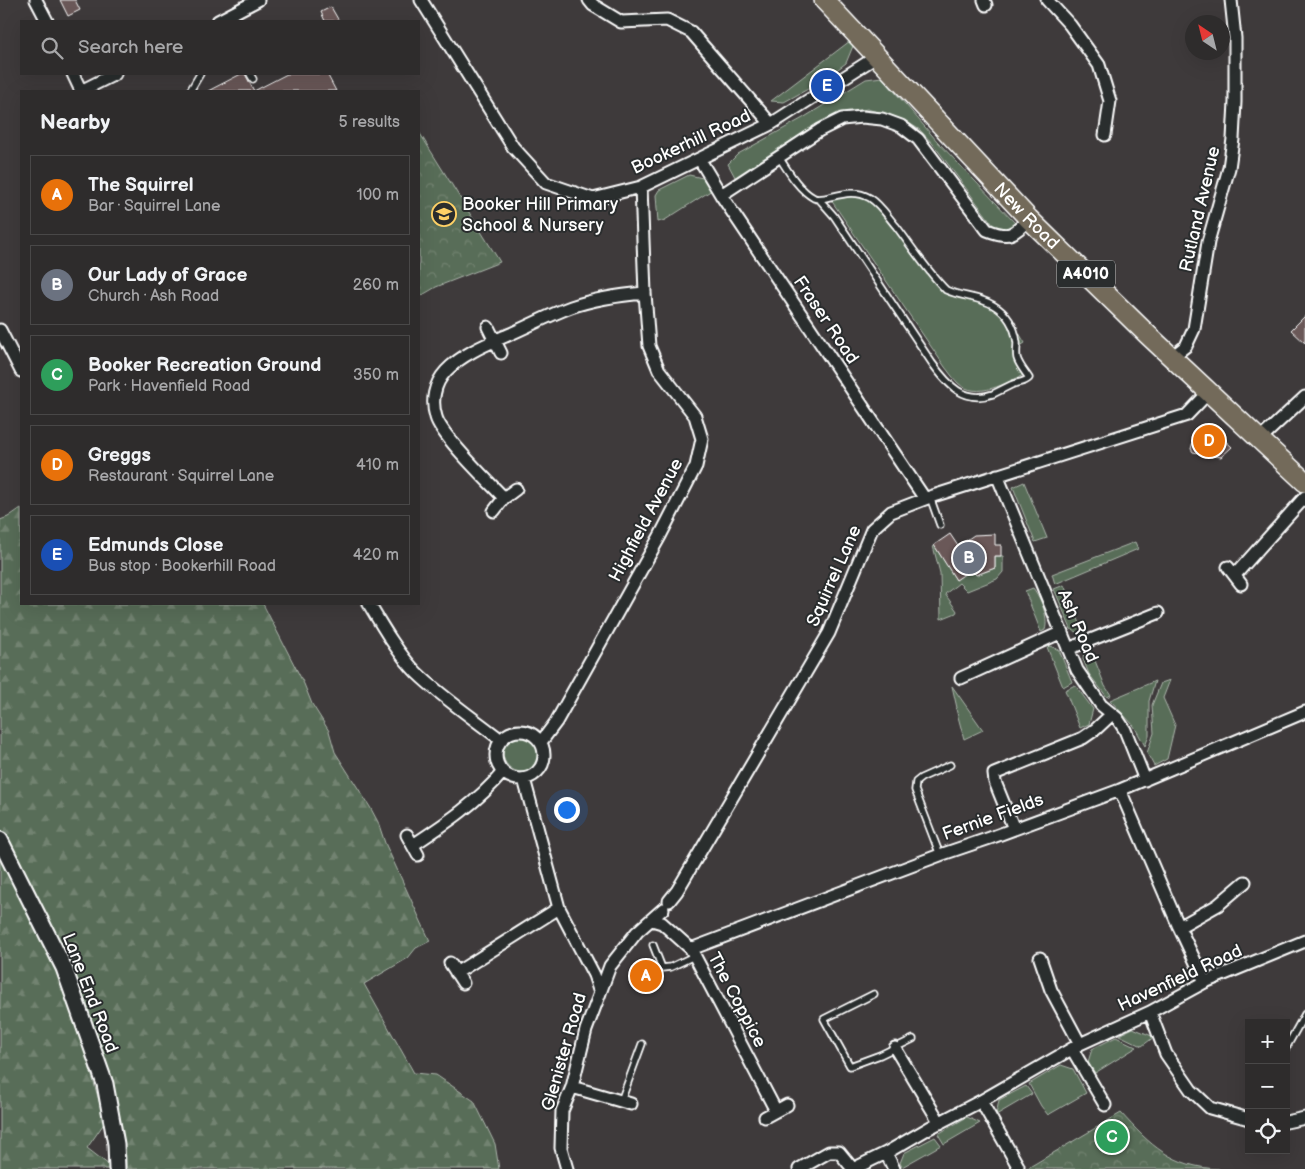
<!DOCTYPE html>
<html lang="en">
<head>
<meta charset="utf-8">
<style>
	:root { --surface:#2e2c2c; --page:#3a3838; --text:#f1f3f6; --muted:#a7a7a9; --line:#494848; --accent:#ffd166 }
	body { margin:0; font-family:"Balsamiq Sans",sans-serif; background:var(--page); color:var(--text) }
	.controls { position:absolute; right:15px; bottom:15px; display:grid; overflow:hidden; border-radius:0px; box-shadow:0 5px 20px #0002 }
	.controls button { width:45px; height:45px; display:grid; place-items:center; padding:0; border:0; border-bottom:1px solid var(--line); background:var(--surface); color:var(--text); font:25px sans-serif }
	.compass { position:absolute; left:1185px; top:15px; width:45px; height:45px; border-radius:50%; background:var(--surface); box-shadow:0 5px 20px #0002; rotate:325deg }
	.you { position:absolute; left:566px; top:809px; width:18px; height:18px; margin:-12px; border:4px solid #fff; border-radius:50%; background:#1a73e8; box-shadow:0 0 0 8px #1a73e833 }
	.badge { display:grid; place-items:center; width:32px; height:32px; border-radius:50%; background:var(--accent); color:#fff; font-size:16px; font-weight:700 }
	.pin { position:absolute; translate:-50% -50%; border:2px solid #fff; box-shadow:0 1px 5px #0006 }
	.list { margin:0; padding:0; list-style:none }
	h2 { display:flex; justify-content:space-between; align-items:center; height:65px; margin:0; padding:0 20px; font-size:21px }
	h2 small { font-size:16px; font-weight:400; color:var(--muted) }
	.list li { display:grid; grid-template-columns:32px 1fr auto; gap:15px; align-items:center; box-sizing:border-box; height:80px; margin:0 10px 10px; padding:0 10px; border:1px solid var(--line); border-radius:0px }
	.list b { display:block; font-size:19px; white-space:nowrap }
	.list p { margin:0; font-size:16px; white-space:nowrap; color:var(--muted) }
	.list em { font-size:16px; font-style:normal; color:var(--muted) }
	.icon { flex:none; width:28px; height:28px; fill:none; stroke:currentColor; stroke-width:2; stroke-linecap:round; stroke-linejoin:round }
	.map { position:relative; flex:none; width:1305px; height:1169px; overflow:hidden }
	.search { position:absolute; background:var(--surface); box-shadow:0 5px 20px #0002; left:20px; top:20px; width:400px; height:55px; display:flex; align-items:center; gap:12px; box-sizing:border-box; padding:0 18px; border-radius:0px; color:var(--muted); font-size:19px }
	.panel { position:absolute; background:var(--surface); box-shadow:0 5px 20px #0002; left:20px; top:90px; width:400px; height:515px; border-radius:0px }
	.map>svg:first-child { display:block }
	.grass { fill:#596d58; stroke:#acb6ac }
	.forest { fill:url(#forest-firs); stroke:#acb6ac }
	.park { fill:url(#park-crowns); stroke:#acb6ac }
	.building { fill:#6b5858; stroke:#fff }
	.lines { fill:none; stroke-linecap:round; stroke-linejoin:round }
	.service-casing { stroke:#fff; stroke-width:9 }
	.minor-casing { stroke:#fff; stroke-width:15 }
	.tertiary-casing { stroke:#fff; stroke-width:19 }
	.trunk-casing { stroke:#fff; stroke-width:22 }
	.service { stroke:#2a2d2e; stroke-width:5.5 }
	.minor { stroke:#2a2d2e; stroke-width:11 }
	.tertiary { stroke:#2a2d2e; stroke-width:15 }
	.trunk { stroke:#736a5a; stroke-width:19 }
	.labels { text-anchor:middle; dominant-baseline:central; stroke-width:4; stroke-linejoin:round; paint-order:stroke }
	.shield { fill:#2a2d2e; stroke:#bfc0c0; stroke-width:1 }
	.shield-label { font-size:16px; font-weight:bold; fill:#fff }
	.street-label { font-size:18px; fill:#fff; stroke:#2a2d2e }
	.poi-label { font-size:18px; fill:#fff; stroke:#2a2d2e; text-anchor:start }
</style>
</head>
<body>
<div class="map">
<svg width="1305" height="1169" viewBox="0 0 1305 1169">
	<defs>
		<pattern id="forest-firs" width="22" height="20" patternUnits="userSpaceOnUse" patternTransform="scale(1.25)"><rect width="22" height="20" fill="#596d58"/><path d="M5 1l3.5 6h-7zM16 11l3.5 6h-7z" fill="#728371"/></pattern>
		<pattern id="park-crowns" width="20" height="18" patternUnits="userSpaceOnUse" patternTransform="scale(1.25)"><rect width="20" height="18" fill="#596d58"/><path d="M2 6a3 3 0 1 1 6 0M12 15a3 3 0 1 1 6 0" fill="none" stroke="#728371"/></pattern>
	</defs>
	<rect width="100%" height="100%" fill="#3e3a3b"/>
	<filter id="ink" filterUnits="userSpaceOnUse"><feTurbulence type="fractalNoise" baseFrequency=".02" numOctaves="2"/><feDisplacementMap in="SourceGraphic" scale="10" xChannelSelector="R" yChannelSelector="G"/><feConvolveMatrix kernelMatrix="1 2 1 2 8 2 1 2 1" color-interpolation-filters="sRGB"/></filter>
	<g filter="url(#ink)">
		<path class="grass" d="M 850,41 L 853,46 L 846,63 L 821,82 L 784,102 L 771,101 Z
			M 882,77 L 937,141 L 1016,224 L 1014,228 L 1004,232 L 994,226 L 933,144 L 920,130 L 904,120 L 867,109 L 847,113 L 828,120 L 783,147 L 736,179 L 728,164 L 738,154 L 803,118 L 866,79 Z
			M 689,175 L 707,179 L 712,190 L 665,220 L 658,222 L 656,195 L 659,190 Z
			M 858,192 L 886,210 L 945,286 C 957,294 970,293 983,297 C 1004,304 1014,325 1025,343 L 1012,351 L 1026,374 C 1007,382 977,401 958,383 C 953,378 949,372 945,367 L 831,200 L 836,196 Z
			M 1024,482 L 1047,538 L 1035,542 L 1013,487 Z
			M 1135,542 L 1138,549 L 1055,584 L 1052,574 Z
			M 934,545 L 956,580 L 969,571 L 971,567 L 977,575 L 995,568 L 995,556 L 1003,556 L 1003,572 L 997,579 L 967,591 L 959,583 L 945,594 L 957,611 L 956,613 L 941,619 L 940,573 L 933,546 Z
			M 1064,585 L 1084,633 L 1079,634 L 1071,629 L 1054,589 Z
			M 1033,588 C 1041,598 1049,618 1045,630 L 1041,632 L 1025,591 Z
			M 1050,646 L 1059,650 L 1072,682 L 1063,687 L 1047,647 Z
			M 1090,648 L 1105,686 L 1111,695 L 1107,697 L 1089,674 L 1083,659 L 1084,652 Z
			M 1170,680 L 1163,698 L 1175,725 L 1167,759 L 1154,766 L 1147,753 L 1154,733 L 1152,705 L 1161,683 Z
			M 1155,681 L 1149,701 L 1149,736 L 1145,746 L 1134,726 L 1110,700 Z
			M 1075,685 L 1093,709 L 1089,724 L 1080,728 L 1065,690 Z
			M 952,686 L 983,730 L 964,739 L 956,709 L 957,708 Z
			M503 753a19 19 0 1 1 38 0a19 19 0 1 1-38 0Z
			M 1133,1028 L 1154,1037 L 1142,1046 L 1119,1035 Z
			M 1116,1037 L 1137,1047 L 1095,1073 L 1088,1062 L 1092,1049 Z
			M 1061,1065 L 1073,1069 L 1086,1093 L 1048,1115 L 1041,1106 L 1029,1084 Z
			M 1026,1086 L 1032,1094 L 996,1115 L 999,1100 Z
			M 967,1117 L 980,1123 L 944,1144 L 938,1134 Z
			M 935,1137 L 941,1145 L 902,1167 L 900,1163 L 904,1153 Z"/>
		<path class="forest" d="M 21,508 L 21,604 L 263,604 L 304,684 L 312,704 L 329,731 L 335,752 L 370,807 L 378,822 L 385,843 L 430,941 L 416,948 L 408,958 L 364,984 L 414,1073 L 436,1075 L 474,1101 L 495,1144 L 499,1169 L 126,1169 L 126,1156 L 109,1081 L 25,883 L 0,831 L 0,520 L 8,517 Z
			M 0,852 L 72,1005 L 105,1122 L 87,1148 L 109,1165 L 109,1169 L 0,1169 Z"/>
		<path class="park" d="M 419,132 L 500,262 L 436,287 L 419,297 Z
			M 1121,1113 C 1150,1145 1172,1167 1219,1169 L 1026,1169 Z"/>
		<path class="building" d="M 60,0 L 75,0 L 80,10 L 68,16 Z
			M 331,7 L 339,21 L 325,21 L 321,12 Z
			M 241,74 L 245,74 L 254,91 L 287,74 L 327,74 L 336,91 L 208,91 Z
			M 1305,316 L 1305,343 L 1291,330 Z
			M 1196,430 L 1218,434 L 1232,447 L 1221,457 L 1193,452 L 1191,449 Z
			M 950,534 L 958,546 L 974,535 L 995,534 L 995,545 L 1001,545 L 1001,556 L 995,556 L 995,568 L 976,575 L 972,569 L 956,580 L 934,545 Z"/>
		<g class="lines">
			<defs>
				<path id="service" d="M 250,74 L 253,79
					M 190,91 L 200,74
					M 779,157 C 788,171 799,190 814,198 C 826,203 848,185 870,198 C 881,205 888,217 896,226 C 912,247 927,271 946,290 C 961,297 978,296 993,305 C 1007,313 1015,327 1017,343 C 1017,348 1016,353 1017,358 C 1019,365 1025,372 1029,378 C 1024,383 1017,382 1011,385 C 1005,388 999,391 993,394 C 964,404 948,385 932,363 L 834,216 L 819,199
					M 930,497 L 940,525
					M 940,855 L 915,790 L 916,782 L 921,778 L 950,765
					M 653,945 L 662,968 L 671,967 L 694,956
					M 874,994 L 824,1019 L 850,1066 L 880,1055 L 913,1039
					M 1286,1048 L 1305,1014
					M 621,1101 L 642,1044"/>
				<path id="minor" d="M 36,0 L 47,21
					M 421,0 L 513,147 L 546,183 L 593,199 L 641,187 L 771,124 L 876,57
					M 589,0 L 593,5 L 621,22 L 667,20 L 691,32 L 771,124
					M 984,0 L 986,5
					M 1047,0 L 1070,25 L 1099,65 L 1110,101 L 1105,135
					M 218,21 L 258,0
					M 73,74 L 81,91
					M 81,91 L 115,74
					M 700,160 L 721,195 L 925,499
					M 721,195 L 820,130 L 842,119 L 862,117 L 882,119 L 901,126 L 918,139 L 987,230 C 1009,239 1013,235 1029,219
					M 488,327 L 501,353
					M 0,330 L 21,371
					M 1172,357 L 1186,346 L 1194,329 L 1208,242 L 1229,168 L 1233,139 L 1235,102 L 1235,38 L 1231,0
					M 1259,440 L 1305,397
					M 997,475 L 1077,670 L 1101,705 L 1117,718 L 1125,730 L 1145,780
					M 504,498 C 489,482 441,436 436,417 C 431,401 434,384 446,371 C 462,354 487,344 508,335 C 529,326 549,315 571,307 C 594,299 621,295 645,293
					M 494,511 L 504,498 L 516,489
					M 1228,567 L 1241,584
					M 1235,575 L 1305,497
					M 369,604 C 382,626 399,655 417,673 C 443,698 473,718 501,740
					M 1068,649 L 1158,613
					M 961,678 L 1062,632
					M496 755a24 24 0 1 1 48 0a24 24 0 1 1-48 0Z
					M 541,742 L 556,722 L 660,536 L 696,466 L 702,439 L 695,416 L 659,370 L 649,346 L 645,293 L 641,187
					M 524,779 L 559,908 L 594,975 L 600,993 L 586,1030 L 572,1087 L 562,1111 L 561,1148 L 567,1169
					M 1120,790 L 1179,927 L 1205,982
					M 1014,829 L 995,782 L 994,774 L 1083,738 L 1096,729 L 1112,714
					M 407,835 L 418,855
					M 413,845 C 445,824 478,802 503,772
					M 669,901 L 677,891 L 829,633 L 872,529 L 891,512 L 930,497 L 1187,415 L 1209,392
					M 652,920 L 662,923 L 691,949 L 776,1111
					M 1179,927 L 1218,905 L 1245,882
					M 691,949 L 940,855 L 990,838 L 1120,790 L 1305,712
					M 1040,958 L 1051,990 L 1080,1044
					M 450,963 L 463,983
					M 456,973 L 559,908
					M 600,993 L 610,966 L 637,932 L 663,909
					M 1150,1012 L 1166,1054 L 1191,1090 L 1210,1108 L 1249,1119
					M 895,1048 L 940,1123
					M 1072,1049 L 1105,1105
					M 572,1087 L 631,1104
					M 981,1101 L 1018,1166
					M 765,1117 L 787,1105
					M 1286,1122 L 1305,1118
					M 886,1153 L 894,1169
					M 799,1169 L 829,1152 L 839,1152 L 853,1169
					M 853,1169 L 886,1153 L 929,1128 L 981,1101 L 1080,1044 L 1150,1012 L 1205,982 L 1305,941"/>
				<path id="tertiary" d="M 0,840 L 64,968 L 105,1084 L 116,1144 L 117,1169"/>
				<g id="trunk">
					<path id="s1" d="M 824,0 L 1029,219 L 1148,335 L 1305,482"/>
				</g>
			</defs>
			<use href="#service" class="service-casing"/>
			<use href="#minor" class="minor-casing"/>
			<use href="#tertiary" class="tertiary-casing"/>
			<use href="#trunk" class="trunk-casing"/>
			<use href="#service" class="service"/>
			<use href="#minor" class="minor"/>
			<use href="#tertiary" class="tertiary"/>
			<use href="#trunk" class="trunk"/>
		</g>
	</g>
	<defs>
		<symbol id="school-ring" viewBox="-11 -11 22 22"><circle r="9.5" fill="#2a2d2e" stroke="#ffd166" stroke-width="1.5"/><path d="M0-5L7-2L0 1L-7-2ZM-4 1L0 2.5L4 1V4Q0 6-4 4Z" fill="#ffd166"/></symbol>
	</defs>
	<g fill-rule="evenodd">
		<use href="#school-ring" x="430" y="200" width="28" height="28"/>
	</g>
	<g class="labels">
		<rect class="shield" x="1057" y="260.5" width="58" height="27" rx="4"/>
		<g class="shield-label">
			<text x="1086" y="274">A4010</text>
		</g>
		<g class="street-label">
			<text transform="translate(691 142) rotate(-25)">Bookerhill Road</text>
			<text transform="translate(1200 209) rotate(-77)">Rutland Avenue</text>
			<text stroke="none"><textPath href="#s1" startOffset="296">New Road</textPath></text>
			<text transform="translate(826 320) rotate(56)">Fraser Road</text>
			<text transform="translate(646 520) rotate(-62)">Highfield Avenue</text>
			<text transform="translate(834 576) rotate(-66)">Squirrel Lane</text>
			<text transform="translate(1078 626) rotate(67)">Ash Road</text>
			<text transform="translate(993 817) rotate(-20)">Fernie Fields</text>
			<text transform="translate(1180 978) rotate(-25)">Havenfield Road</text>
			<text transform="translate(90 993) rotate(69)">Lane End Road</text>
			<text transform="translate(737 1000) rotate(62)">The Coppice</text>
			<text transform="translate(564 1052) rotate(-74)">Glenister Road</text>
		</g>
		<g class="poi-label">
			<text x="462" y="204">Booker Hill Primary<tspan x="462" dy="21">School &amp; Nursery</tspan></text>
		</g>
	</g>
</svg>
<div class="controls">
<button>+</button>
<button>−</button>
<button><svg class="icon" aria-label="locate" viewBox="0 0 24 24"><circle cx="12" cy="12" r="6"/><path d="M12 2v4M12 18v4M2 12h4M18 12h4"/></svg></button>
</div>
<svg class="compass" viewBox="-18 -18 36 36"><path d="M0-13l5 13h-10z" fill="#e53935"/><path d="M0 13l5-13h-10z" fill="#a7a7a9"/></svg>
<div class="you"></div>
<div class="pin badge" style="left:646px;top:976px;background:#e8710a">A</div>
<div class="pin badge" style="left:969px;top:558px;background:#6b7280">B</div>
<div class="pin badge" style="left:1112px;top:1137px;background:#2e9e5b">C</div>
<div class="pin badge" style="left:1209px;top:441px;background:#e8710a">D</div>
<div class="pin badge" style="left:827px;top:86px;background:#1a4fb4">E</div>
<div class="search"><svg class="icon" aria-label="search" viewBox="0 0 24 24"><circle cx="10" cy="10" r="6"/><path d="M15 15l6 6"/></svg>Search here</div>
<section class="panel">
<h2>Nearby<small>5 results</small></h2>
<ul class="list">
<li><span class="badge" style="background:#e8710a">A</span><div><b>The Squirrel</b><p>Bar · Squirrel Lane</p></div><em>100 m</em></li>
<li><span class="badge" style="background:#6b7280">B</span><div><b>Our Lady of Grace</b><p>Church · Ash Road</p></div><em>260 m</em></li>
<li><span class="badge" style="background:#2e9e5b">C</span><div><b>Booker Recreation Ground</b><p>Park · Havenfield Road</p></div><em>350 m</em></li>
<li><span class="badge" style="background:#e8710a">D</span><div><b>Greggs</b><p>Restaurant · Squirrel Lane</p></div><em>410 m</em></li>
<li><span class="badge" style="background:#1a4fb4">E</span><div><b>Edmunds Close</b><p>Bus stop · Bookerhill Road</p></div><em>420 m</em></li>
</ul>
</section>
</div>
</body>
</html>
